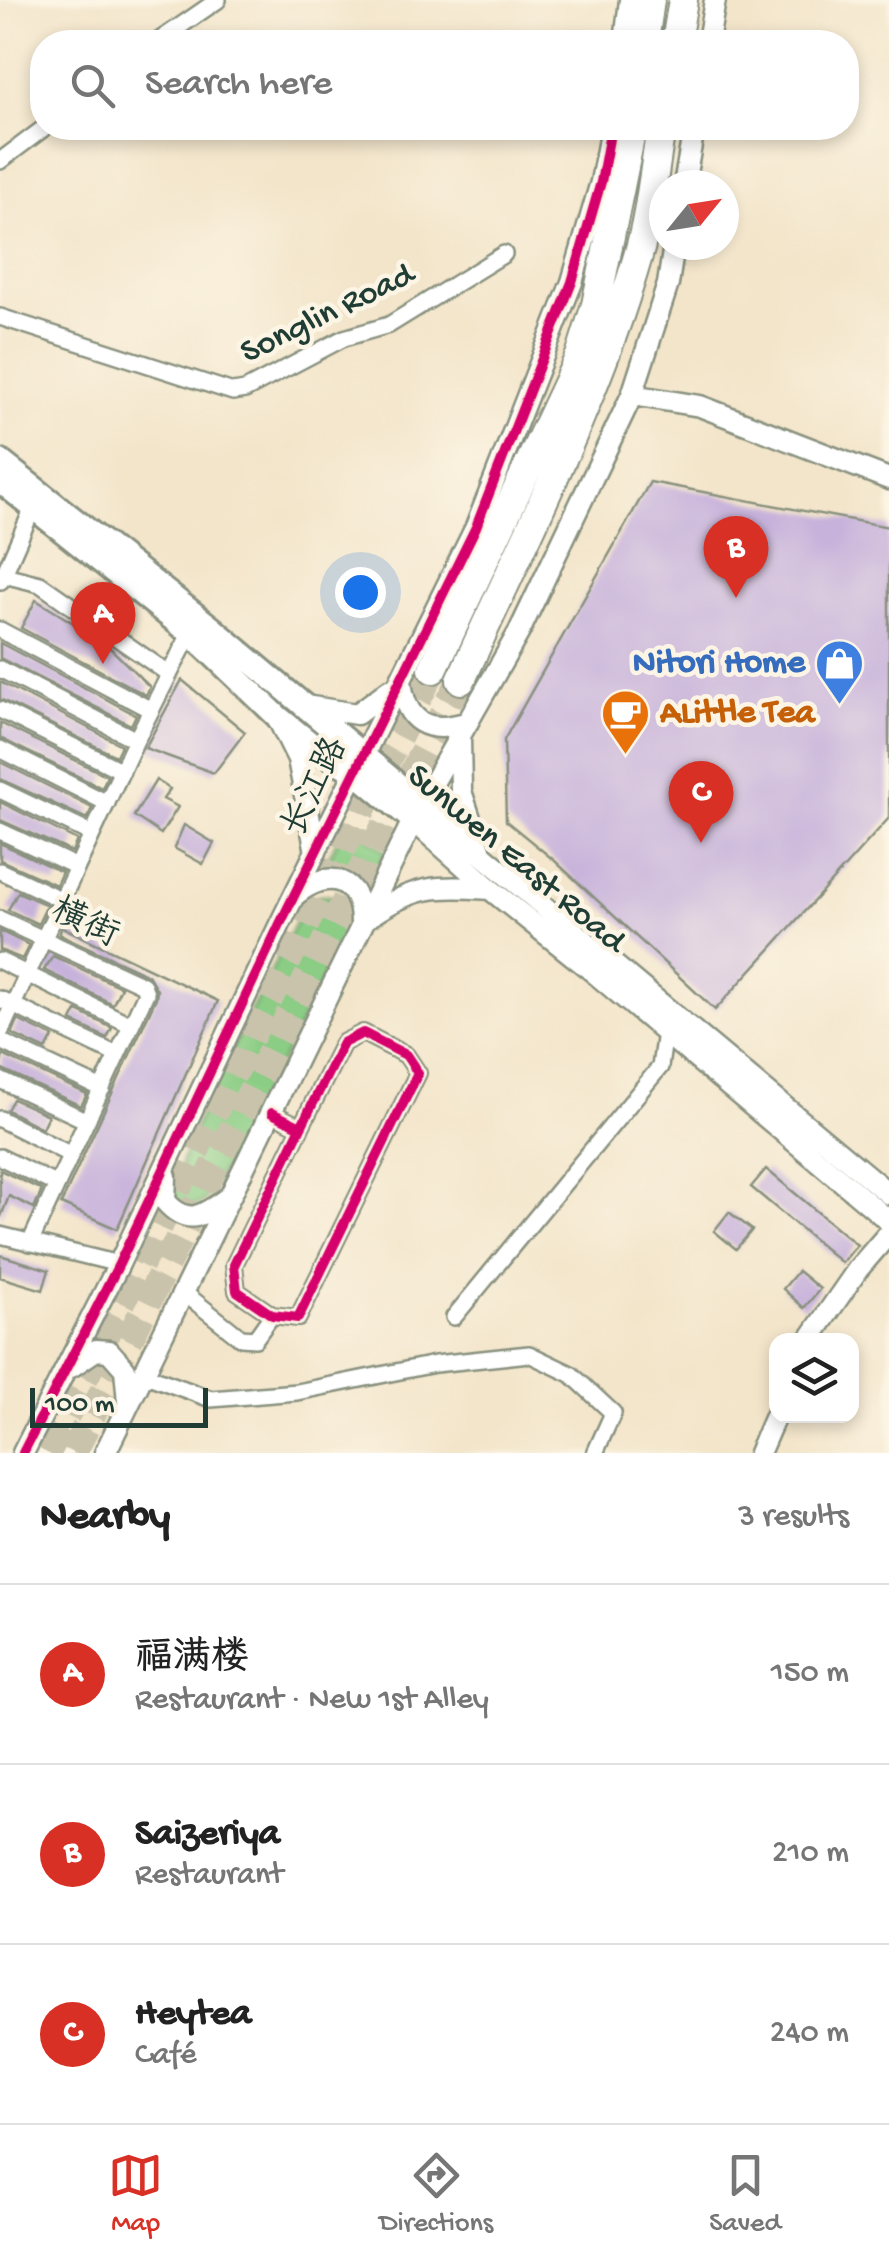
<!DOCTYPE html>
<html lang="en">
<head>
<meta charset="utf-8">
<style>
	:root { --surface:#fff; --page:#f6f6f6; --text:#222; --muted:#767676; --line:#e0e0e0; --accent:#d93025 }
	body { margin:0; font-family:"Gochi Hand","LXGW WenKai TC",sans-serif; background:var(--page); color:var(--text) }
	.controls { position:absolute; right:30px; bottom:30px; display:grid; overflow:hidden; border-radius:20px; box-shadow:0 5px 15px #0003 }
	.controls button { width:90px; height:90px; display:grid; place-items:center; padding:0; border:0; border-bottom:2px solid var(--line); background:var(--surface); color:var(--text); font:50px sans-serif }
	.compass { position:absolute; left:649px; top:170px; width:90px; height:90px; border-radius:50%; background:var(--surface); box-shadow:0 5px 15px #0003; rotate:60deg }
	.scale { position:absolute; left:30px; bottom:25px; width:178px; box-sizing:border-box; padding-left:10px; border:5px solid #1f3d34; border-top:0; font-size:28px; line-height:35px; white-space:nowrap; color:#1f3d34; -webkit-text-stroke:8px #fcf5e5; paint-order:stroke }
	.you { position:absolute; left:360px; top:592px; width:35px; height:35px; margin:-25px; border:8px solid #fff; border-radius:50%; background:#1a73e8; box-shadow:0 0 0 15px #1a73e833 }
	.badge { display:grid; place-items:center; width:65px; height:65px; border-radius:50%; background:var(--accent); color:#fff; font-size:32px; font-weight:700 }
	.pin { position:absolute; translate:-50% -82px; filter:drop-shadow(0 2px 5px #0008) }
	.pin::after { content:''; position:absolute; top:52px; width:35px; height:30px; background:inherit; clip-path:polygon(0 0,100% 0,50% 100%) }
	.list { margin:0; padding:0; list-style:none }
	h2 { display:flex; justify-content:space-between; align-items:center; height:130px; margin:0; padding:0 40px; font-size:42px }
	h2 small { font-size:32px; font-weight:400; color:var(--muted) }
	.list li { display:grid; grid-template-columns:65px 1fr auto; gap:30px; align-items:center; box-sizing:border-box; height:180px; padding:0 40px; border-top:2px solid var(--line) }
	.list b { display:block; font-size:38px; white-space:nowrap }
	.list p { margin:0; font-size:32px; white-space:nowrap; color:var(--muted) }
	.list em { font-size:32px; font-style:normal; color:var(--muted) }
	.icon { flex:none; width:55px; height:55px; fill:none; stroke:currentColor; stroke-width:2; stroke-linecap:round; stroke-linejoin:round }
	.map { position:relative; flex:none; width:889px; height:1453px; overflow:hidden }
	.search { position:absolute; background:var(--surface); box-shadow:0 5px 15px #0003; left:30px; right:30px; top:30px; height:110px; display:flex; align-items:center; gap:25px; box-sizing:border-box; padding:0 35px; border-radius:40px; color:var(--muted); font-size:38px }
	.sheet { height:670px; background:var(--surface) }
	nav { display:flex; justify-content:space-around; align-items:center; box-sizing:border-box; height:140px; border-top:2px solid var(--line); background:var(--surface); font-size:28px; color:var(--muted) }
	nav a { display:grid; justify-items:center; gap:5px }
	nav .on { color:var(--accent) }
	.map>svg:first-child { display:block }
	.green { fill:#8bcd85; stroke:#55855c; stroke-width:2.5 }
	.building { fill:#c7b2db }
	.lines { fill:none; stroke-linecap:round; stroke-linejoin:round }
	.highway-tunnel { stroke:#c9c3ac; stroke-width:28; stroke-dasharray:28 14; stroke-linecap:butt }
	.street-casing { stroke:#89917f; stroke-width:20 }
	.secondary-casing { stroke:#89917f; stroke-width:25 }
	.primary-casing { stroke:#89917f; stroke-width:28 }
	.highway-casing { stroke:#89917f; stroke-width:32 }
	.street { stroke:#fff; stroke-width:15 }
	.secondary { stroke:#fff; stroke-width:20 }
	.primary { stroke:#fff; stroke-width:22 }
	.highway { stroke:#fff; stroke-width:28 }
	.cycleway-casing { stroke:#fcf5e5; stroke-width:16 }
	.cycleway { stroke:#d6006c; stroke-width:10 }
	.labels { text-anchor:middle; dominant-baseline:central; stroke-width:9; stroke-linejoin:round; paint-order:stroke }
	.street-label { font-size:35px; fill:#1f3d34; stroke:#fcf5e5 }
	.shop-label { font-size:35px; font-weight:bold; fill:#366cbe; stroke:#fcf5e5; text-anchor:end }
	.food-label { font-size:35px; font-weight:bold; fill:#c56008; stroke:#fcf5e5; text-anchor:start }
</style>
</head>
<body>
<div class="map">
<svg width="889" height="1453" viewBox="0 0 889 1453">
	<rect width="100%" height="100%" fill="#fcf5e5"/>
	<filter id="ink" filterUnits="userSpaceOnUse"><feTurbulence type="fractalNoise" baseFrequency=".01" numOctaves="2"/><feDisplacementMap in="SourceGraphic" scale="20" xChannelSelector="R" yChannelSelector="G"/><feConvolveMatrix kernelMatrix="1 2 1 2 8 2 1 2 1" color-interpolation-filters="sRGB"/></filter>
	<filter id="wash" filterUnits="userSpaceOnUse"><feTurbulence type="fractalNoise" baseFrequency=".0048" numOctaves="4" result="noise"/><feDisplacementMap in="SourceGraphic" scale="40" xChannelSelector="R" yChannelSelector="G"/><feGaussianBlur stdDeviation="2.25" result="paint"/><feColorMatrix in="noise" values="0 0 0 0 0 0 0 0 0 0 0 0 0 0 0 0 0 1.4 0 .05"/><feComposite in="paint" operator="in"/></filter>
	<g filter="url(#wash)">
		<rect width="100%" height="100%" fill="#f3e5ca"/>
		<path class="green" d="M 347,820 L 386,851 L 363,900 L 320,875 Z
			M 320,895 C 339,895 348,907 350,925 L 247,1130 L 203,1203 L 188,1208 L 174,1198 L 173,1185 L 201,1110 L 303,907 Z"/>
		<g id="blocks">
			<path class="building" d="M 650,482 L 889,527 L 889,818 L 715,1010 L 555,861 L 506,821 L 504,740 Z
				M 36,600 L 104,642 L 150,687 L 146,695 L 21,628 Z
				M 0,643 L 136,715 L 131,725 L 0,658 Z
				M 182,680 L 245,732 L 214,773 L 145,748 Z
				M 0,682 L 121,745 L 116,756 L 0,699 Z
				M 0,723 L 107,776 L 102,788 L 0,738 Z
				M 0,762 L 92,808 L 87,819 L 0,779 Z
				M 156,780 L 170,789 L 163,799 L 178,807 L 161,834 L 134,816 Z
				M 0,802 L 77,840 L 72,852 L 0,820 Z
				M 184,825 L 214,843 L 203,864 L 174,848 Z
				M 0,843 L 62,872 L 56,885 L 0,860 Z
				M 18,892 L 47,905 L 38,924 L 8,910 Z
				M 62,927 L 218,1001 L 117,1229 L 61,1204 L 156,998 L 157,990 L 148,975 L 59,934 Z
				M 0,931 L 29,945 L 22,959 L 0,950 Z
				M 53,956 L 121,987 L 113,1004 L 44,970 Z
				M 77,1011 L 112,1028 L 107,1038 L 72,1021 Z
				M 18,1020 L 53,1037 L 46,1050 L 12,1034 Z
				M 3,1055 L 87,1094 L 81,1106 L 0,1069 Z
				M 13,1099 L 48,1115 L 42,1128 L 7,1110 Z
				M 766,1169 L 857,1245 L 842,1263 L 751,1187 Z
				M 0,1170 L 42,1190 L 34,1208 L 9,1196 L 0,1219 Z
				M 729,1212 L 752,1230 L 736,1249 L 714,1231 Z
				M 0,1255 L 49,1270 L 43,1290 L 0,1277 Z
				M 798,1271 L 820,1289 L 804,1308 L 783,1289 Z"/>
		</g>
	</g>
	<g filter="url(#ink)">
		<use href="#blocks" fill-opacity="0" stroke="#89917f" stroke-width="2.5"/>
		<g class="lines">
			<path class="highway-tunnel" d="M 47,1453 C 178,1193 300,928 433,669
				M 73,1453 L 340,912 L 461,680"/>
			<defs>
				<path id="street" d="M 157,42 L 218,0
					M 0,161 L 44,128
					M 0,317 L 233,392 L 245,390 L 344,338 L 389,325 L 504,254
					M 4,575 L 40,584 L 169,674
					M 1,581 L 36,501
					M 0,630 L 151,710
					M 0,669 L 136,740
					M 0,710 L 122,771
					M 0,749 L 107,803
					M 0,790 L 92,834
					M 0,831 L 77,867
					M 0,871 L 62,900
					M 0,919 L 143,985 L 146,993 L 30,1243
					M 0,961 L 131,1025
					M 0,999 L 117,1055
					M 0,1033 L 136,740 L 194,626
					M 0,1041 L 102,1089
					M 0,1080 L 87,1121
					M 272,1113 L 301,1127 L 343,1043 L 363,1033 L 406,1055 L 418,1073 L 298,1318 L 272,1315 L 237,1291 L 234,1265 L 301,1127
					M 0,1119 L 71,1155
					M 0,1157 L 57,1185
					M 0,1235 L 119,1264
					M 183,1292 L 241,1338 L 255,1339 L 272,1315
					M 454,1317 L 660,1067 L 665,1032
					M 143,1374 L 211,1399 L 297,1392 L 435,1364 L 529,1354 L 571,1374 L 613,1413 L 595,1453"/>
				<path id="secondary" d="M 625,42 L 630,0
					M 708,42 L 715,0
					M 684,185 L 694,128
					M 632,395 L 700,406 L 889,479
					M 401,680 C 405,723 428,735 468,722
					M 305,706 L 357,714 L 389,690
					M 278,719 L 298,759 L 316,852
					M 460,739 L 461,791 L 481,852
					M 421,804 L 889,1194
					M 415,822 L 490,889 L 596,974 L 889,1221
					M 294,896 C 329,866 362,878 361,926
					M 370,916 C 415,885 436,886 490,889
					M 166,1176 L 165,1201 C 188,1228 204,1215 229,1197
					M 809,1340 L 858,1269 L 889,1233
					M 71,1367 L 96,1350 L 109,1351 L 125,1369 L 128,1402
					M 23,1453 L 119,1264 L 280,924 L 476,527 L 572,282 L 601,182 L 611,128
					M 105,1453 L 421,804 L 519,632 L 632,395 L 668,284 L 674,245
					M 759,1453 L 776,1414"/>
				<path id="primary" d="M 0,461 L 212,628 L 421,804
					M 0,481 L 190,633 L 278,717 L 320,751 L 356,773 L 415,822"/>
				<path id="highway" d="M 644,42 L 650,0
					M 676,42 L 683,0
					M 433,669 L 580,356 L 596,305 L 632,128
					M 461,680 C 523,541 596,402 638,256 C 650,215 654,170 661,128"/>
			</defs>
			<use href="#street" class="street-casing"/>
			<use href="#secondary" class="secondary-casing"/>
			<use href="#primary" class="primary-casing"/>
			<use href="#highway" class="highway-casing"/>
			<use href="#street" class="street"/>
			<use href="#secondary" class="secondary"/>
			<use href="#primary" class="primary"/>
			<use href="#highway" class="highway"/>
			<defs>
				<path id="cycleway" d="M 272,1113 L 301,1127 L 343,1043 L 363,1033 L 406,1055 L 418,1073 L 298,1318 L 272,1315 L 237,1291 L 234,1265 L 301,1127
					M 23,1453 L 119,1264 L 280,924 L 476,527 L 572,282 L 601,182 L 611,128"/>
			</defs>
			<use href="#cycleway" class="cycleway-casing"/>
			<use href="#cycleway" class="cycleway"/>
		</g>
	</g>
	<defs>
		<symbol id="shop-pin" viewBox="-11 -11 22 30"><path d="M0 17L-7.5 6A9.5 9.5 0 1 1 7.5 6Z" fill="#3f7fe0" stroke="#fcf5e5"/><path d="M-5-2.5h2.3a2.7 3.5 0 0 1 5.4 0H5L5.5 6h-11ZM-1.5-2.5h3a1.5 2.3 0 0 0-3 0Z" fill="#fff"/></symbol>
		<symbol id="cafe-pin" viewBox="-11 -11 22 30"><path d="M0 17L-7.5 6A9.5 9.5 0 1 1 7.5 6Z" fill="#e8710a" stroke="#fcf5e5"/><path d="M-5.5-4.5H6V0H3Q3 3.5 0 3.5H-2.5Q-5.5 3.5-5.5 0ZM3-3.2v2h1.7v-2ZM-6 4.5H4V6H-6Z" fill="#fff"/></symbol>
	</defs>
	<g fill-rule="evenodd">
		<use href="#shop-pin" x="812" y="636" width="55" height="75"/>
		<use href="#cafe-pin" x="598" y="686" width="55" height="75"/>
	</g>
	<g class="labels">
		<g class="street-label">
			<text transform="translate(328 315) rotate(-26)">Songlin Road</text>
			<text transform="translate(317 788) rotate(-64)">长江路</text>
			<text transform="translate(515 860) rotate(40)">Sunwen East Road</text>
			<text transform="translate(84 925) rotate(25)">横街</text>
		</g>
		<g class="shop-label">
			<text x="805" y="664">Nitori Home</text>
		</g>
		<g class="food-label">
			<text x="660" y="714">ALittle Tea</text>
		</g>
	</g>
</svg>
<div class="controls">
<button><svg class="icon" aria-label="layers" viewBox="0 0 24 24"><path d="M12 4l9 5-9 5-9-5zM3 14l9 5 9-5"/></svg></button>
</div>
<svg class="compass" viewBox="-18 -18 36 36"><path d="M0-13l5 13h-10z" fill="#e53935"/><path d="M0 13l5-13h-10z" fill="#767676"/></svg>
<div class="scale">100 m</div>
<div class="you"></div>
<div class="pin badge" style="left:103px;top:664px">A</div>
<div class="pin badge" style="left:736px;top:598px">B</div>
<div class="pin badge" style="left:701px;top:843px">C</div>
<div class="search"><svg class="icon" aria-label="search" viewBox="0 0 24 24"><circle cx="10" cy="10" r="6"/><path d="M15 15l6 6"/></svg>Search here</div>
</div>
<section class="sheet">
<h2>Nearby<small>3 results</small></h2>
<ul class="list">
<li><span class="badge">A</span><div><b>福满楼</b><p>Restaurant · New 1st Alley</p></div><em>150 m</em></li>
<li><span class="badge">B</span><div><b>Saizeriya</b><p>Restaurant</p></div><em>210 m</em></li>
<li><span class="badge">C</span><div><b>Heytea</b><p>Café</p></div><em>240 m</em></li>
</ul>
</section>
<nav>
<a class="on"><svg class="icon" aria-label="map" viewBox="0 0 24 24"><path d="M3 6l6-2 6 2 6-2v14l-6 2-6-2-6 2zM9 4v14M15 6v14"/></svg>Map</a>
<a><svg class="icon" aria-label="directions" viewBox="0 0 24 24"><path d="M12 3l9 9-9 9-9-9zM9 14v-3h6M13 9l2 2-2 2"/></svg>Directions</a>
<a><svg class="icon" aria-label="saved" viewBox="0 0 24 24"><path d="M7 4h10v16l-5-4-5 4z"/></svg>Saved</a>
</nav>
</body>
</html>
